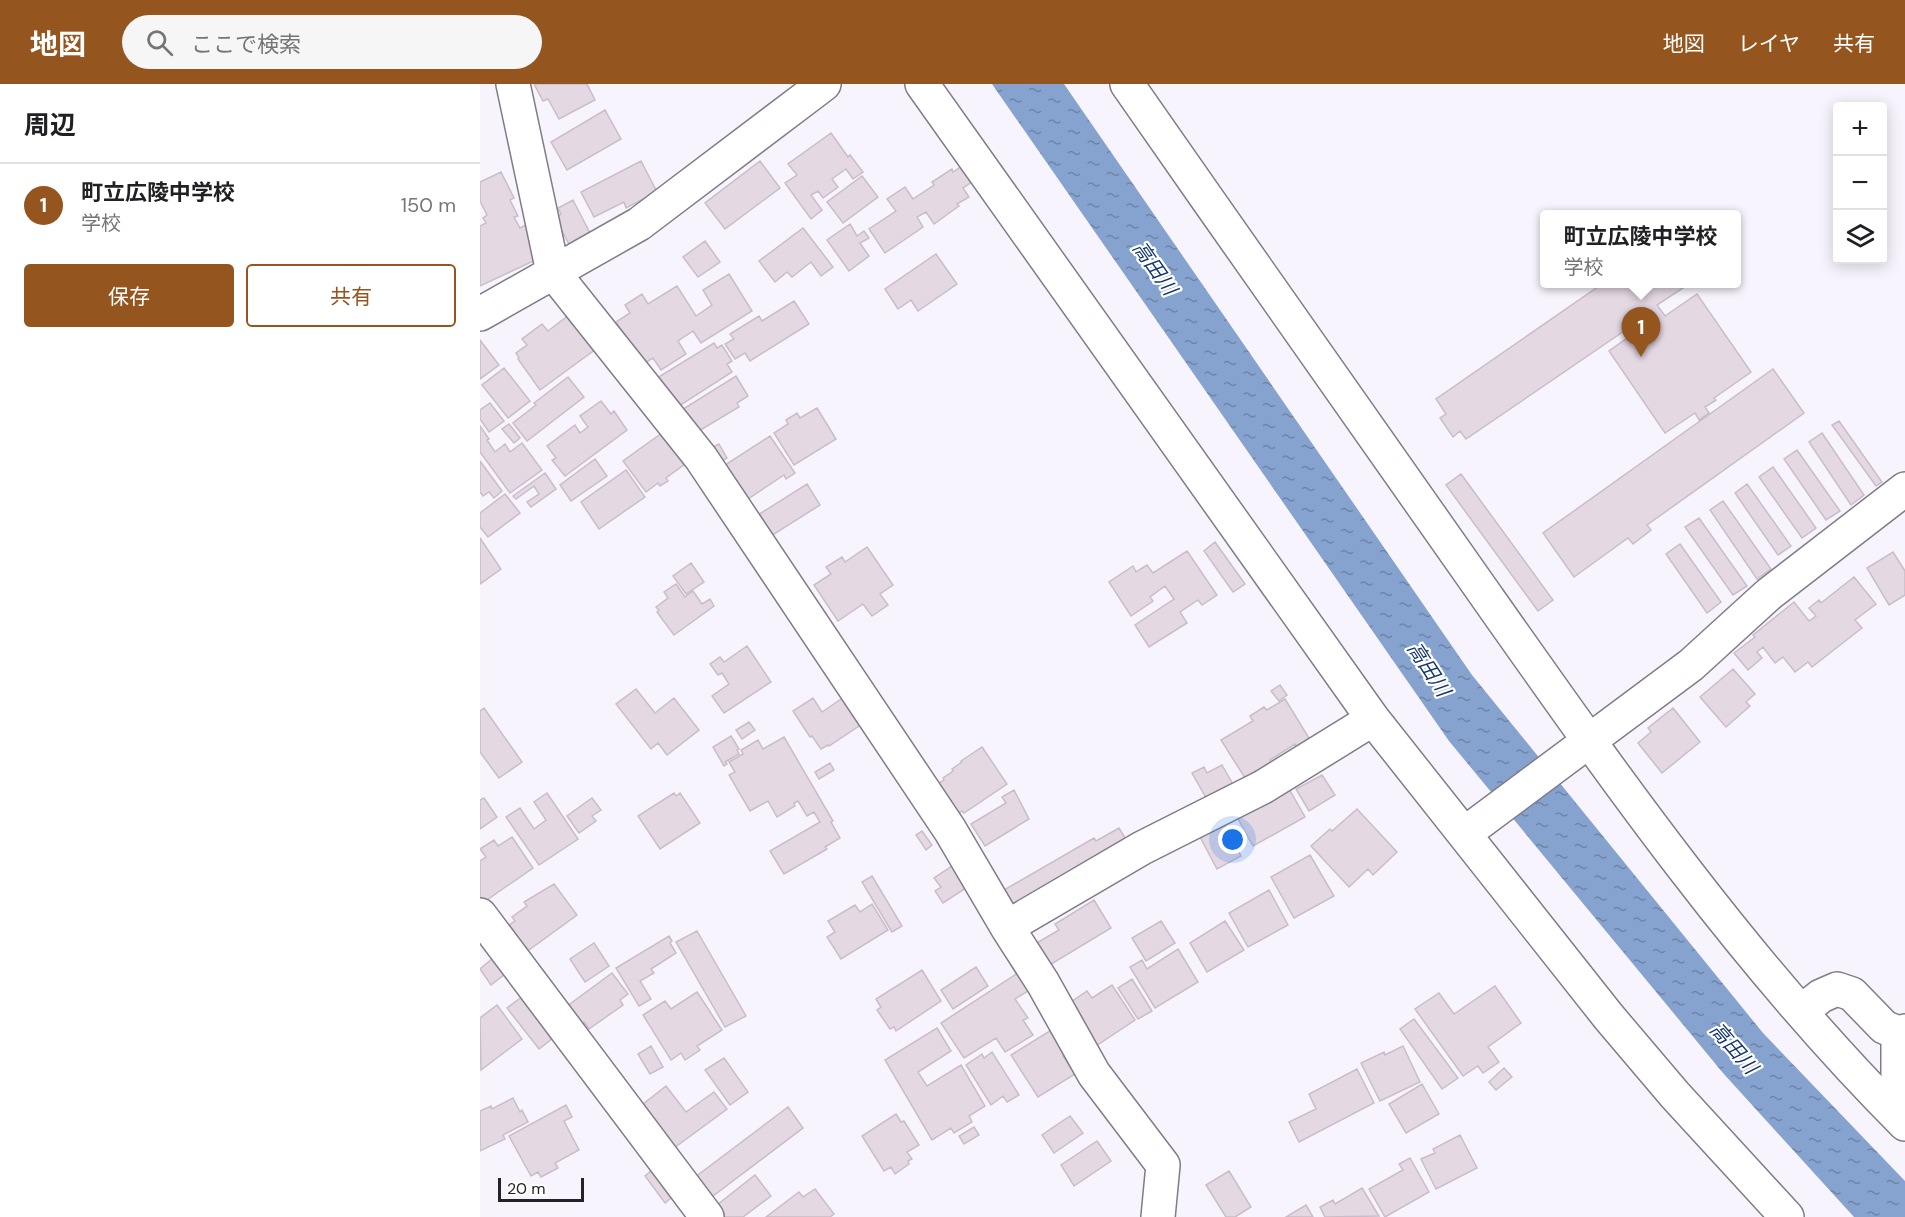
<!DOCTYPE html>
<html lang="ja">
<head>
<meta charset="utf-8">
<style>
	:root { --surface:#fff; --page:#f6f6f6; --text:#202124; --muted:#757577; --line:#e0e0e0; --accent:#95551f }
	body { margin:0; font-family:"DM Sans","Noto Sans JP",sans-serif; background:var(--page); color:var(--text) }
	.controls { position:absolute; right:18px; top:18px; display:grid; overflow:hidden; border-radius:6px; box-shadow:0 3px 15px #0003 }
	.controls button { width:54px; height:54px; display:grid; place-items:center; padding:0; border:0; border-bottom:2px solid var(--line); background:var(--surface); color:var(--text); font:30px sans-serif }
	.scale { position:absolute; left:18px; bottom:15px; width:86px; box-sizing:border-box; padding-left:6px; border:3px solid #242227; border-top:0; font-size:16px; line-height:21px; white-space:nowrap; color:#242227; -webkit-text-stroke:4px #fff; paint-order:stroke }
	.you { position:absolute; left:753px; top:756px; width:21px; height:21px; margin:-15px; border:4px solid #fff; border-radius:50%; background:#1a73e8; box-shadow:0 0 0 9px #1a73e833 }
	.badge { display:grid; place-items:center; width:39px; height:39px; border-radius:50%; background:var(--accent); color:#fff; font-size:20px; font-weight:700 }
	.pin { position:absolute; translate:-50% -50px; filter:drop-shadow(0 2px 3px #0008) }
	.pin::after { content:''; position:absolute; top:32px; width:21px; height:18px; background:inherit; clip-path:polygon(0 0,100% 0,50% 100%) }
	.popup { position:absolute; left:1060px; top:126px; width:201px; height:78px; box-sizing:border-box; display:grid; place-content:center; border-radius:6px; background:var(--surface); filter:drop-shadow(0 2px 4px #0005); font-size:20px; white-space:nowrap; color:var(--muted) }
	.popup b { font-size:22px; color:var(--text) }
	.popup::after { content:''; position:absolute; left:50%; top:100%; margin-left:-12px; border:12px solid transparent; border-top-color:var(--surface) }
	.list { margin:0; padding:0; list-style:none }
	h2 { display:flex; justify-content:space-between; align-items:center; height:78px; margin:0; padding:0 24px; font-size:26px }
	h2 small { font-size:20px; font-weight:400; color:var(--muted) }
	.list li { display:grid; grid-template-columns:39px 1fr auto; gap:18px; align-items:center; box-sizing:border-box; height:84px; padding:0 24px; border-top:2px solid var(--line) }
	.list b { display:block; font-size:22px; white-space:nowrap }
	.list p { margin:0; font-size:20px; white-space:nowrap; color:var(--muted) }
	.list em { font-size:20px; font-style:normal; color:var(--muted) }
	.actions { display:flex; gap:12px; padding:18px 24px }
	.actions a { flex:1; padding:14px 0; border:2px solid var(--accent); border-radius:6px; text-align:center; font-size:21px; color:var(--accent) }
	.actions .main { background:var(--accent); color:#fff }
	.icon { flex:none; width:33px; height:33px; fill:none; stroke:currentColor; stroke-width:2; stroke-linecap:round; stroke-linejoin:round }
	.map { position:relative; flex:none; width:1425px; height:1133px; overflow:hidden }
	header { display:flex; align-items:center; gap:36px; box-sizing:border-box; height:84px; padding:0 30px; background:var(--accent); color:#fff }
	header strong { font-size:28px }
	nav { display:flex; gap:33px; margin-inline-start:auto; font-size:21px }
	.search { width:420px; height:54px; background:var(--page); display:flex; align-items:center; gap:15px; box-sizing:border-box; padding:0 21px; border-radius:33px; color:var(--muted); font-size:22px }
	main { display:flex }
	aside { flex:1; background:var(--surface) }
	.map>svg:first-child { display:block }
	.water { fill:url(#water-ripples) }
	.building { fill:#e4d8e3; stroke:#c8bdc8; stroke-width:1.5 }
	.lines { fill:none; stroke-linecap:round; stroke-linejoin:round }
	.street-casing { stroke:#817c88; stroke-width:36 }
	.street { stroke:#fff; stroke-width:33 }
	.labels { text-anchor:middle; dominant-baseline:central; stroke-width:4.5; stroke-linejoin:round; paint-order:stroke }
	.water-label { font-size:20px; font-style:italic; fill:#15376d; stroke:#fff }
</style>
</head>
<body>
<header>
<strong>地図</strong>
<div class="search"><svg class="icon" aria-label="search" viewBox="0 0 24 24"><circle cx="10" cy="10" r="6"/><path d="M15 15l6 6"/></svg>ここで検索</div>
<nav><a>地図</a><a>レイヤ</a><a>共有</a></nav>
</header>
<main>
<aside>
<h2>周辺<small></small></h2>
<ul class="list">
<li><span class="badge">1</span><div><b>町立広陵中学校</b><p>学校</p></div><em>150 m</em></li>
</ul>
<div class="actions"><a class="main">保存</a><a>共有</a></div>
</aside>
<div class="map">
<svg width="1425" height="1133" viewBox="0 0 1425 1133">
	<defs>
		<pattern id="water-ripples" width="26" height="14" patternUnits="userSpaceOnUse" patternTransform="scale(1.5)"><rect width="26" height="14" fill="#86a2ce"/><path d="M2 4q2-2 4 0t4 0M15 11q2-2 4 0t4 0" fill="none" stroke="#6d84a7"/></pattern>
	</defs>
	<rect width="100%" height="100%" fill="#f8f4fd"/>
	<path class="water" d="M 512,0 L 584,0 L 992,591 L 1283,949 L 1425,1097 L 1425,1133 L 1374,1133 L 1243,989 L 969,657 Z"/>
	<path class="building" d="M 54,0 L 107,0 L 115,16 L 79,35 L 68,15 L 63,17 Z
		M 125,26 L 141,55 L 87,86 L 71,58 Z
		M 351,49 L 368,73 L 370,71 L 383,88 L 373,95 L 366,85 L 352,95 L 358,103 L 343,114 L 338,107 L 331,111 L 342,126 L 331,135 L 305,99 L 317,91 L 308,80 Z
		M 161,77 L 177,108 L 146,124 L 144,118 L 114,133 L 101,108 Z
		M 280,77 L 300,104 L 245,145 L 225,119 Z
		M 482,82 L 492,98 L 483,104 L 489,113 L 477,120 L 479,122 L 454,140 L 446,128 L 437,133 L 443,143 L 405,169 L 389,145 L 416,127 L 407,115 L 425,103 L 433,115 L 454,101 L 452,98 L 472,85 L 473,88 Z
		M 21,88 L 34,114 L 30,116 L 38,132 L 34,133 L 40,144 L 46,141 L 64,172 L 0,202 L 0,142 L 6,139 L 3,134 L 7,131 L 0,117 L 0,98 Z
		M 382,92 L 398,113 L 363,139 L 347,118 Z
		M 93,116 L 111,151 L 90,162 L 75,134 L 81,130 L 78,124 Z
		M 370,140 L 377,152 L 384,147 L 389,154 L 380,159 L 389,172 L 369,187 L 347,156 Z
		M 323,144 L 353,183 L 341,192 L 331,178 L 312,193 L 307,188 L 295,198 L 279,177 Z
		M 225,157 L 240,178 L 218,193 L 203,173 Z
		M 456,170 L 477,200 L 438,227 L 431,216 L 418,225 L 405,205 Z
		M 249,190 L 272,227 L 221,259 L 213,247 L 198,257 L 206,270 L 181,286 L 173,274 L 163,280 L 136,238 L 150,229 L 145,221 L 162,210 L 168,220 L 197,202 L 216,232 L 232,221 L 223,206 Z
		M 1122,200 L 1209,200 L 1177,221 L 1185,232 L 1217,210 L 1271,288 L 1234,314 L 1236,316 L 1225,323 L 1229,329 L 1219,336 L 1215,329 L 1185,349 L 1129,267 L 1157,247 L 1153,241 L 986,355 L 980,347 L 973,353 L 960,334 L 966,330 L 956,315 Z
		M 314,217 L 329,240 L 270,277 L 265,269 L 255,275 L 245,260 L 254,255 L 250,250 L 279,232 L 282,237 Z
		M 94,227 L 120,262 L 60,306 L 38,275 L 39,274 L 36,269 L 47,261 L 42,255 L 62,240 L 68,247 Z
		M 0,256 L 19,281 L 0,295 Z
		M 234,259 L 237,264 L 242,261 L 252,277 L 247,280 L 252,288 L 196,324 L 177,294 Z
		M 24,284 L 50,317 L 28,334 L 2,301 Z
		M 1293,285 L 1324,329 L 1167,441 L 1171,446 L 1153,460 L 1148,454 L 1094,493 L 1063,449 Z
		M 256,292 L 268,312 L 257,319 L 259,323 L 214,350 L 200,327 Z
		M 88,293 L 104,313 L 47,357 L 33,339 L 56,321 L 54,319 Z
		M 121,317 L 131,330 L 134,327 L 147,346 L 85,392 L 72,376 L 76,374 L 67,362 L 95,341 L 100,349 L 108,343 L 100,332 Z
		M 10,319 L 24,337 L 9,348 L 0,335 L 0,326 Z
		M 337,324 L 356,355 L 314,381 L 294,349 L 308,340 L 306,336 L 317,329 L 320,334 Z
		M 1359,337 L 1402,398 L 1396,402 L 1352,341 Z
		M 29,340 L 40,354 L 34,359 L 22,345 Z
		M 0,342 L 9,355 L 7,356 L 15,368 L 25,360 L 30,368 L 42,359 L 62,386 L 30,409 L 0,368 Z
		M 189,344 L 212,375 L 186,394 L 188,397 L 180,402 L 178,399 L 166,408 L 143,377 Z
		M 1342,349 L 1384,411 L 1371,421 L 1329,358 Z
		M 290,352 L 315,389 L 306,395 L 304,391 L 265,417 L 242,383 Z
		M 239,360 L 247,374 L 235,381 L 227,366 Z
		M 1317,366 L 1360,427 L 1346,436 L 1304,375 Z
		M 115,375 L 127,392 L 91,417 L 80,401 Z
		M 0,377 L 22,407 L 14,414 L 9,408 L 3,412 L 0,408 Z
		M 1293,383 L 1336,444 L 1322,454 L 1279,393 Z
		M 146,386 L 165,413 L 119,445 L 101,418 Z
		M 65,389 L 76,405 L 51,423 L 47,418 L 59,410 L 54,402 L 36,415 L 33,412 Z
		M 981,390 L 1073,516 L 1058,527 L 966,401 Z
		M 327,400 L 340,421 L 291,452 L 278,431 Z
		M 1267,400 L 1311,462 L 1298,471 L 1255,409 Z
		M 25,410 L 40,429 L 8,453 L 0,443 L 0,429 Z
		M 1243,417 L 1291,485 L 1277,495 L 1230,426 Z
		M 1219,434 L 1267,502 L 1253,511 L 1205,443 Z
		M 0,454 L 21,485 L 0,500 Z
		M 735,458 L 765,500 L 753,508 L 724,467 Z
		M 1200,460 L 1241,518 L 1227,529 L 1186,470 Z
		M 387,463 L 413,501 L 400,510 L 408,521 L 392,532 L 383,520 L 358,537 L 334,501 L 351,490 L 346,483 L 362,473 L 365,478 Z
		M 707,467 L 737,511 L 722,521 L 718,516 L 700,528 L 707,539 L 669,563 L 655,541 L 694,515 L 685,502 L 670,513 L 673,517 L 651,532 L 629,498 L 653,482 L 656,488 L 667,481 L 673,489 Z
		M 1413,468 L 1425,487 L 1425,511 L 1409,521 L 1387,484 Z
		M 211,479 L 224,498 L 206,510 L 193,492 Z
		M 1374,493 L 1396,520 L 1375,536 L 1382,544 L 1332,583 L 1328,578 L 1315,588 L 1303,573 L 1295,579 L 1283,563 L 1277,568 L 1282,574 L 1268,586 L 1254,569 L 1275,553 L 1273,551 L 1314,518 L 1329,537 L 1336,532 L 1329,524 L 1339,516 L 1341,519 Z
		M 196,500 L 205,513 L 213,507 L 222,520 L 230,515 L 234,522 L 194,551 L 177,528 L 179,526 L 176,523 L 188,514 L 184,508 Z
		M 267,562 L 291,598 L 244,629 L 232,612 L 249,600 L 242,589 L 238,591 L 230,580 L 240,573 L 244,578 Z
		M 1253,585 L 1275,610 L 1266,618 L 1270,622 L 1246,643 L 1220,613 Z
		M 800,601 L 807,611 L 799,617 L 791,607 Z
		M 156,605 L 175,629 L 194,614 L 219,646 L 187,671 L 178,659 L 171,665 L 136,620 Z
		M 364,613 L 382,640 L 349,662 L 348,661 L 341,665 L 332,652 L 330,653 L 313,627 L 333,614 L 342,628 Z
		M 805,615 L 832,659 L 819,667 L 815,660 L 790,676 L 793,681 L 777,691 L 775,687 L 765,694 L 741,656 L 773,637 L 770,632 L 784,623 L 787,626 Z
		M 4,624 L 42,678 L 19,694 L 0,668 L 0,627 Z
		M 1193,624 L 1220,658 L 1182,689 L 1158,659 L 1171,648 L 1168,644 Z
		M 269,638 L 275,646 L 262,655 L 256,646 Z
		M 251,652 L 259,665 L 257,666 L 259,670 L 245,678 L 247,680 L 244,682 L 233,663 Z
		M 304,653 L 353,737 L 351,738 L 360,754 L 345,763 L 347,765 L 304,790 L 290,767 L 340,738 L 334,728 L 327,732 L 318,717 L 314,719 L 315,722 L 297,733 L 288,717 L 270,727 L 249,691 L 255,688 L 249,678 L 263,670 L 261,666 L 278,656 L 283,665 Z
		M 502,663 L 527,700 L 484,729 L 482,727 L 472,734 L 451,704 L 464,696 L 463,694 L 473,687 L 472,685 L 482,678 L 481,677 Z
		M 350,679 L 354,686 L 339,695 L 335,688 Z
		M 742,681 L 755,704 L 729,719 L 712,689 L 724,683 L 727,689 Z
		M 842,691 L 855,711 L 829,727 L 816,705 Z
		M 808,703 L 825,733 L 773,762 L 757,733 Z
		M 534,706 L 549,735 L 505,762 L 491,740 L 526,719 L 522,713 Z
		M 67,709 L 98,755 L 59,781 L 26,733 L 40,724 L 54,745 L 66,736 L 54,718 Z
		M 194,709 L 196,712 L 200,709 L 220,739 L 180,765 L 158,732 Z
		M 4,714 L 17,733 L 0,745 L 0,716 Z
		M 112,714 L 121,726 L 112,732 L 116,737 L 99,749 L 87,732 Z
		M 877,725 L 917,768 L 893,791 L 888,785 L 869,803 L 831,762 L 850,745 L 852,747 Z
		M 740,733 L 761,772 L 737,785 L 719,751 Z
		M 639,744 L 650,762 L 537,828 L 524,806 L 614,754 L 616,757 Z
		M 442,747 L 452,761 L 446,766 L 436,751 Z
		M 32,753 L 53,784 L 4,818 L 0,812 L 0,777 L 6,773 L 0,765 L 14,756 L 18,762 Z
		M 830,771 L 854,812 L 814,834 L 791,793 Z
		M 475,780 L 489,802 L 463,819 L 455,807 L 461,803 L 454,794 Z
		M 392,792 L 422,842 L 412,848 L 382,798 Z
		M 74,800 L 97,831 L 42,871 L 23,845 L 35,837 L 32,833 L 47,822 L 44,818 Z
		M 789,806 L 808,841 L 768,863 L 749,829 Z
		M 614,816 L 631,844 L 568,882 L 555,860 L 579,846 L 575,840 Z
		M 392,820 L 408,846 L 361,875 L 347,853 L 355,848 L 348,837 L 375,821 L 380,828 Z
		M 681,837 L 695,859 L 666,877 L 652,854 Z
		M 745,837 L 764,866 L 727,888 L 710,859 Z
		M 217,847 L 266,932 L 245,943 L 196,858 Z
		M 189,852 L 192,857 L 190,859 L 196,869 L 171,885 L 174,889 L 160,897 L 171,915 L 159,922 L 136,884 Z
		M 114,859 L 129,882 L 105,898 L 90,875 Z
		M 698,865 L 718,898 L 675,924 L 650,883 L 662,876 L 667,885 Z
		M 13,874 L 25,890 L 11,901 L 0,885 Z
		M 496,883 L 508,902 L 473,925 L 461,906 Z
		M 544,885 L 556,902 L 535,915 L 548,934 L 543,936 L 553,951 L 525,968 L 516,954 L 484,974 L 461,939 Z
		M 442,886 L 461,917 L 416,947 L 414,943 L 410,945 L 397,926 L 401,923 L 396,915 Z
		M 132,889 L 148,910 L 140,916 L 143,921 L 109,945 L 104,938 L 99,942 L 86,923 Z
		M 652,895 L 672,927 L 658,935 L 638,904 Z
		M 632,901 L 655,936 L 616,962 L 588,920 L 607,907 L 612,914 Z
		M 1015,902 L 1041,939 L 1008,963 L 1019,978 L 1003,989 L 998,982 L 983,992 L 935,925 L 959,909 L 974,930 Z
		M 217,908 L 242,946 L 217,962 L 220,966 L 205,976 L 201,969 L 191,976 L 163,931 L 185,917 L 191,925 Z
		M 43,912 L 73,954 L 59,965 L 27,924 Z
		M 17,921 L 42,955 L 1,986 L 0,934 Z
		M 934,935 L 978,994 L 962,1005 L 920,945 Z
		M 457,944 L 471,967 L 438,988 L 447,1002 L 481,981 L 505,1022 L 489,1032 L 492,1038 L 474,1049 L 471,1044 L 452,1056 L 405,976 Z
		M 573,945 L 591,966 L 583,972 L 595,990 L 558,1013 L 531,971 Z
		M 171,962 L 183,983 L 170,990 L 158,970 Z
		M 923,962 L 940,998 L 900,1017 L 881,979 L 904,968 L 905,971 Z
		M 512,968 L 539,1011 L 527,1018 L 523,1012 L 511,1021 L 486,981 L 502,970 L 504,974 Z
		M 244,974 L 268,1008 L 250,1021 L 225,986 Z
		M 1024,984 L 1032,993 L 1016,1006 L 1009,998 Z
		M 877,985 L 894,1019 L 819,1058 L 809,1038 L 836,1025 L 829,1010 Z
		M 942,1000 L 959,1030 L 926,1049 L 909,1020 Z
		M 186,1002 L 206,1028 L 234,1008 L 247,1025 L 194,1064 L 162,1021 Z
		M 33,1014 L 40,1028 L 42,1026 L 48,1038 L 23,1051 L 25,1055 L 0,1067 L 0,1027 L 11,1022 L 12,1025 Z
		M 86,1021 L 92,1033 L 84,1037 L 99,1066 L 75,1079 L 78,1084 L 61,1093 L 58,1088 L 51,1092 L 29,1052 Z
		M 308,1023 L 323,1044 L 229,1115 L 214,1094 Z
		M 416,1030 L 421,1038 L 424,1037 L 439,1061 L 427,1068 L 432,1075 L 428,1077 L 429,1080 L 415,1090 L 411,1083 L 404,1087 L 382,1052 Z
		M 590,1032 L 603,1049 L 574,1069 L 562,1051 Z
		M 494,1043 L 499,1051 L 484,1060 L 479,1052 Z
		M 980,1051 L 997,1084 L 956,1105 L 941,1075 L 955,1069 L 953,1065 Z
		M 617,1057 L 631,1077 L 594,1102 L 581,1081 Z
		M 930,1074 L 949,1108 L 905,1133 L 889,1105 L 923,1086 L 919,1080 Z
		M 176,1083 L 196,1110 L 185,1119 L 165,1092 Z
		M 749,1087 L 771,1123 L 755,1133 L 746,1133 L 726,1101 Z
		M 275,1091 L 291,1112 L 263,1133 L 245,1133 L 237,1121 Z
		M 882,1104 L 899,1132 L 845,1133 L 840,1123 L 853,1116 L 855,1120 Z
		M 335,1105 L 354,1130 L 350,1133 L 286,1133 L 319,1108 L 323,1113 Z
		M 826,1121 L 833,1133 L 806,1133 Z"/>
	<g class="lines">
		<defs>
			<path id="street" d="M 33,0 L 73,188 L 221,374 L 470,746 L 527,843 L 563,899 L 614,990 L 683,1081 L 678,1133
				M 442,0 L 893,635 L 1128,932 L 1195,1011 L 1307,1133
				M 647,0 C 764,168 882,335 1000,503 C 1131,689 1263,878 1425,1040
				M 0,230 L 159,140 L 344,0
				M 984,750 L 1211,581 L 1289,510 L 1425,405
				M 0,831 L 227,1133
				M 527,843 L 662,764 L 783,703 L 893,635
				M 1322,927 L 1341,912 L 1357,905 L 1372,910 L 1404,943 L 1418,949 L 1425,947
				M 1418,1032 L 1418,949"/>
		</defs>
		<use href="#street" class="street-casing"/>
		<use href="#street" class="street"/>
	</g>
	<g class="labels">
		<g class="water-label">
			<text transform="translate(675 184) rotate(55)">高田川</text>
			<text transform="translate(949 585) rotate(57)">高田川</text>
			<text transform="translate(1254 964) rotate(49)">高田川</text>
		</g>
	</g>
</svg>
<div class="controls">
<button>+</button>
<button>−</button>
<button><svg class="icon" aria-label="layers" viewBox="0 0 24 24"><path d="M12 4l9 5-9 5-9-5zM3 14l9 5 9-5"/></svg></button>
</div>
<div class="scale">20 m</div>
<div class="you"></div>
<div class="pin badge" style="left:1161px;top:273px">1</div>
<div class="popup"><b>町立広陵中学校</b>学校</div>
</div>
</main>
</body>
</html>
